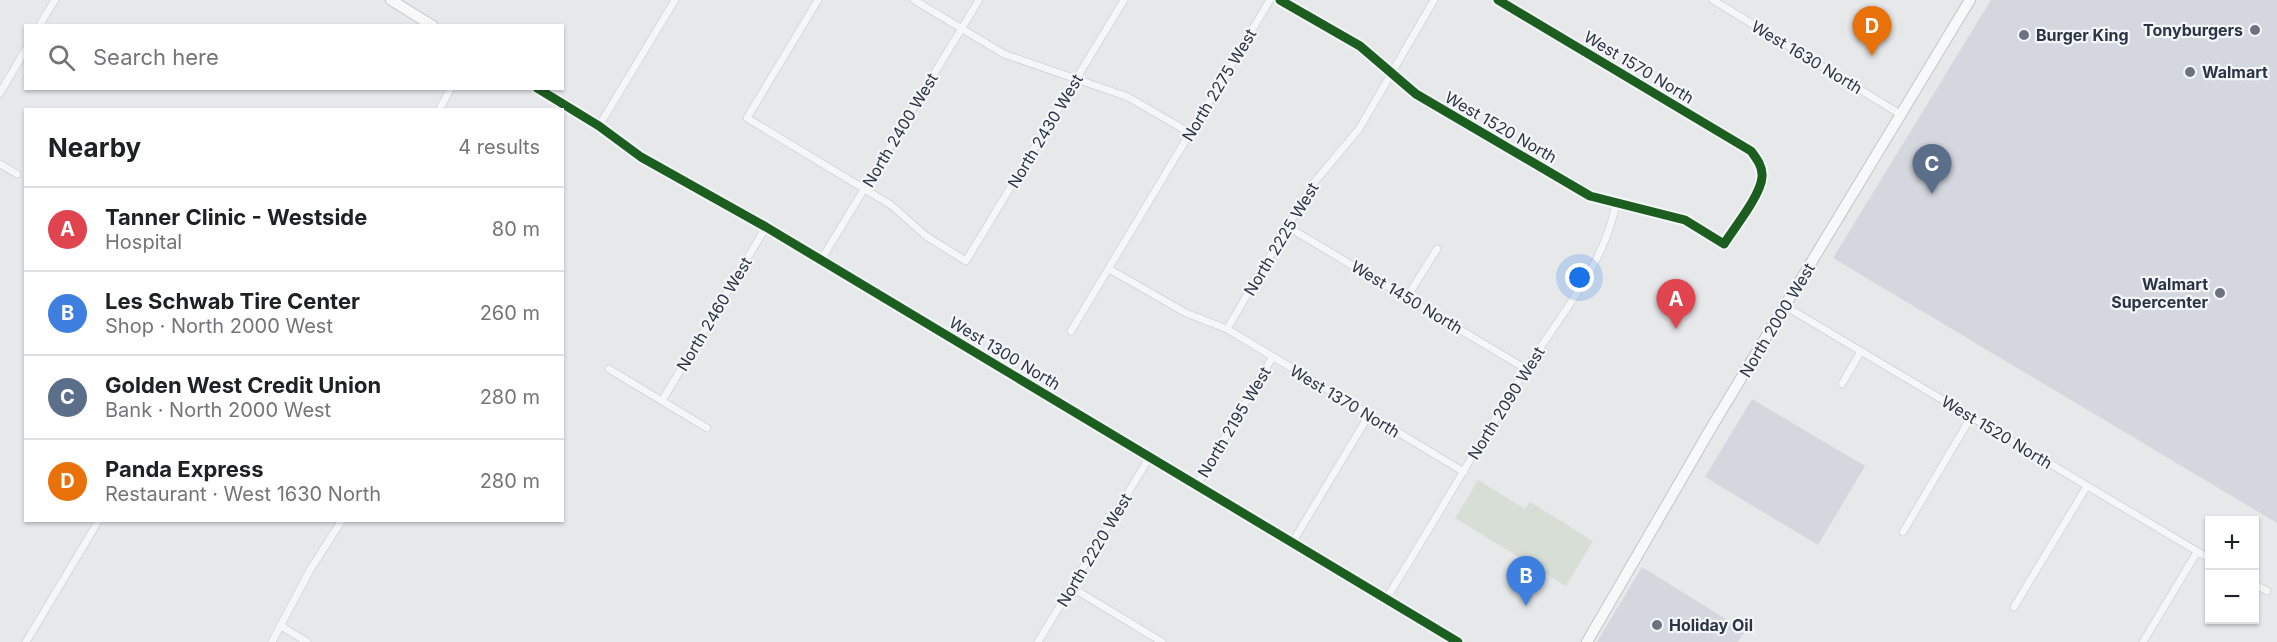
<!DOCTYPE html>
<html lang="en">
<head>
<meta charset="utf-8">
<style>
	:root { --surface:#fff; --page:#f6f6f6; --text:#202124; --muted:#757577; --line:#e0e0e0; --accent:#0f766e }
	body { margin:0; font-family:Inter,sans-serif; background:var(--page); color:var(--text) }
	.controls { position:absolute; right:18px; bottom:18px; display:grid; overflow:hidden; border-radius:0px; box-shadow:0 2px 4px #0004 }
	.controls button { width:54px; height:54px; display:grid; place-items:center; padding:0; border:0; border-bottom:2px solid var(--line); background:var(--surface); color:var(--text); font:30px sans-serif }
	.you { position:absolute; left:1580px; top:278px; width:21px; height:21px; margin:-15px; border:4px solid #fff; border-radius:50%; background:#1a73e8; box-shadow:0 0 0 9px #1a73e833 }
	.badge { display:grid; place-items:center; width:39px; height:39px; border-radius:50%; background:var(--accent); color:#fff; font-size:20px; font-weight:700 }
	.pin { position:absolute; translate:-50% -50px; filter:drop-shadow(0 2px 3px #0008) }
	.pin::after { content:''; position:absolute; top:32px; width:21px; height:18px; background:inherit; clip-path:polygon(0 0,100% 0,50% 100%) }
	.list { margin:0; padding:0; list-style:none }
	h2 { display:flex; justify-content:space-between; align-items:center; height:78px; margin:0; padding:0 24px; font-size:26px }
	h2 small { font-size:20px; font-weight:400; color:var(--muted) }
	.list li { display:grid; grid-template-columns:39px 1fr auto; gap:18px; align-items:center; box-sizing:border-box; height:84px; padding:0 24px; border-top:2px solid var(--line) }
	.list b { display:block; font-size:22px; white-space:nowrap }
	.list p { margin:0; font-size:20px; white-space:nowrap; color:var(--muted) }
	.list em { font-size:20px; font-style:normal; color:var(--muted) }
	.icon { flex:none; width:33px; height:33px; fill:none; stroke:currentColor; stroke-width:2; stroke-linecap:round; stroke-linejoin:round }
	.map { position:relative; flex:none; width:2277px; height:642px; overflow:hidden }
	.search { position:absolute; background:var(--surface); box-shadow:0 2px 4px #0004; left:24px; top:24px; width:540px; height:66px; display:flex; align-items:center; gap:15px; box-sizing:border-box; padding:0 21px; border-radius:0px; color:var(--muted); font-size:22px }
	.panel { position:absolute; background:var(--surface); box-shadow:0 2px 4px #0004; left:24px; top:108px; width:540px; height:414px; border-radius:0px }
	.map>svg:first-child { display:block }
	.built { fill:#d4d7dd }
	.green { fill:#d6ded6 }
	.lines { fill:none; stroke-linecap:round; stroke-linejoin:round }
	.street-casing { stroke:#c4c6c8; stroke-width:8 }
	.secondary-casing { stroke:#c4c6c8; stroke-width:12 }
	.primary-casing { stroke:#c2c5c8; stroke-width:12 }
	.street { stroke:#f5f6f7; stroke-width:7 }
	.secondary { stroke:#f8f8f8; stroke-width:10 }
	.primary { stroke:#f8f8f8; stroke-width:10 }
	.cycleway-casing { stroke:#f4f6f9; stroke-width:13 }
	.cycleway { stroke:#1b5e20; stroke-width:9 }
	.poi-dot { fill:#6c737f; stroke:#f4f6f9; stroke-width:2 }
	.labels { text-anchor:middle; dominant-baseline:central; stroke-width:4.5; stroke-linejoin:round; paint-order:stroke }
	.poi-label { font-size:16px; font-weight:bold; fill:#2b3445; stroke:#f4f6f9; text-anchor:start }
	.street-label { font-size:16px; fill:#2b3445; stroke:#f4f6f9 }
</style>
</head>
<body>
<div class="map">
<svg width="2277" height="642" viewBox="0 0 2277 642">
	<rect width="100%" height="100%" fill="#e6e8ea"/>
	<path class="built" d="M 1991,0 L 2277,0 L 2277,523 L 1833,258 Z
		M 1752,399 L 1865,466 L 1818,545 L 1705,477 Z
		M 1642,567 L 1745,631 L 1738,642 L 1597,642 Z"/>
	<path class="green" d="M 1478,480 L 1525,509 L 1530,502 L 1593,541 L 1566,586 L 1455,518 Z"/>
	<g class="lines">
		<defs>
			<path id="street" d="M 818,0 L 747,118 L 891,205 L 926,236 L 966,261 L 1124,0
				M 914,0 L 1004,54 L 1128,97 L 1190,133
				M 1280,0 L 1360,46 L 1416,94 L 1590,196 L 1685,220 L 1724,244 C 1734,228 1761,195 1762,177 C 1763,167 1757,159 1751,151 L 1498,0
				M 1713,0 L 1900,114
				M 39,26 L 55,0
				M 0,93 L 26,49
				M 439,110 L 451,88
				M 599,126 L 675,0
				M 0,164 L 17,174
				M 1288,227 L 1526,369
				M 821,260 L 979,0
				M 1109,269 L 1186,313 L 1227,329 L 1464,472
				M 1407,297 L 1437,249
				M 1785,306 L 2210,559
				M 1227,329 L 1312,185 L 1359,129 L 1434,0
				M 1071,331 L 1270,0
				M 609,369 L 707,428
				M 1842,384 L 1861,351
				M 662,401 L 766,227
				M 1196,486 L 1272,358
				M 1903,532 L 1971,417
				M 1292,543 L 1369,415
				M 2254,584 L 2267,591
				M 1071,587 L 1162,642
				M 1386,599 C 1434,523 1478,444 1527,368 C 1561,314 1603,267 1616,204
				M 2014,607 L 2087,486
				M 281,626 L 307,642
				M 26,642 L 99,520
				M 272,642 L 310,570 L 342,520
				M 1038,642 L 1149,458
				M 2143,642 L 2197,552"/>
			<path id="secondary" d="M 391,0 L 433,26
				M 537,88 L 599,126 L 641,157 L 766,227 L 1458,642"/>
			<path id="primary" d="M 1587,642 L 1714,423 L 1970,0"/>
		</defs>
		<use href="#street" class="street-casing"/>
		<use href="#secondary" class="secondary-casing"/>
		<use href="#primary" class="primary-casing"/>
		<use href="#street" class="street"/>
		<use href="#secondary" class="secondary"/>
		<use href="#primary" class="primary"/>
		<defs>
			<path id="cycleway" d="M 1280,0 L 1360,46 L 1416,94 L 1590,196 L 1685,220 L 1724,244 C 1734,228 1761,195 1762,177 C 1763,167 1757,159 1751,151 L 1498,0
				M 537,88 L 599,126 L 641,157 L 766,227 L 1458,642"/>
		</defs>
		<use href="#cycleway" class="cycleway-casing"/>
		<use href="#cycleway" class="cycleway"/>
	</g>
	<g class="poi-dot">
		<circle cx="2255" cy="30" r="6"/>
		<circle cx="2024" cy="35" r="6"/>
		<circle cx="2190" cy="72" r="6"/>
		<circle cx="2220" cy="293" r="6"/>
		<circle cx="1657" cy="625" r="6"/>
	</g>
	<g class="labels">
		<g class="poi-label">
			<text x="2243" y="30" text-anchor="end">Tonyburgers</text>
			<text x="2036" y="35">Burger King</text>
			<text x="2202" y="72">Walmart</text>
			<text x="2208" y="284" text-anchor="end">Walmart<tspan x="2208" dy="18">Supercenter</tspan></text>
			<text x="1669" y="625">Holiday Oil</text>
		</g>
		<g class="street-label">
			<text transform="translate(1807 57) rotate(31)">West 1630 North</text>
			<text transform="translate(1639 67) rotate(31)">West 1570 North</text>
			<text transform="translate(1219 85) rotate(-59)">North 2275 West</text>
			<text transform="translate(1501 127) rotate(30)">West 1520 North</text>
			<text transform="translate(900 130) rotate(-59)">North 2400 West</text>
			<text transform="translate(1045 131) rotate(-59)">North 2430 West</text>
			<text transform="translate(1281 239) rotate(-59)">North 2225 West</text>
			<text transform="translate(1407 297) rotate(31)">West 1450 North</text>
			<text transform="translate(714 314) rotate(-59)">North 2460 West</text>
			<text transform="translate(1777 320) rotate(-59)">North 2000 West</text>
			<text transform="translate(1005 353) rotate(31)">West 1300 North</text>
			<text transform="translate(1345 401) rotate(31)">West 1370 North</text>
			<text transform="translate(1506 403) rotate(-58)">North 2090 West</text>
			<text transform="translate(1234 422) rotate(-59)">North 2195 West</text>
			<text transform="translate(1997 432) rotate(31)">West 1520 North</text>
			<text transform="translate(1094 550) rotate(-59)">North 2220 West</text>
		</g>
	</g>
</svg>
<div class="controls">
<button>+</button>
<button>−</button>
</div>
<div class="you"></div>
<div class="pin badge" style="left:1676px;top:329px;background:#e0444e">A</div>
<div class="pin badge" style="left:1526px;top:606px;background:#3f7fe0">B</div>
<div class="pin badge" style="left:1932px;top:194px;background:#5c6f8a">C</div>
<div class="pin badge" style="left:1872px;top:56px;background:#e8710a">D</div>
<div class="search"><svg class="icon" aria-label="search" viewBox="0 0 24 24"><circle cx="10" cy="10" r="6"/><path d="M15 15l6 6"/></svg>Search here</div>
<section class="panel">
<h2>Nearby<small>4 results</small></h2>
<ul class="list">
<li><span class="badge" style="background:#e0444e">A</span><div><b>Tanner Clinic - Westside</b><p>Hospital</p></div><em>80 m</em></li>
<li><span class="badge" style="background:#3f7fe0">B</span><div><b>Les Schwab Tire Center</b><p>Shop · North 2000 West</p></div><em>260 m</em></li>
<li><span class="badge" style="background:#5c6f8a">C</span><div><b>Golden West Credit Union</b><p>Bank · North 2000 West</p></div><em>280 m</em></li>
<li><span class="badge" style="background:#e8710a">D</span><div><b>Panda Express</b><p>Restaurant · West 1630 North</p></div><em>280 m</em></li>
</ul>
</section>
</div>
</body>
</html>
